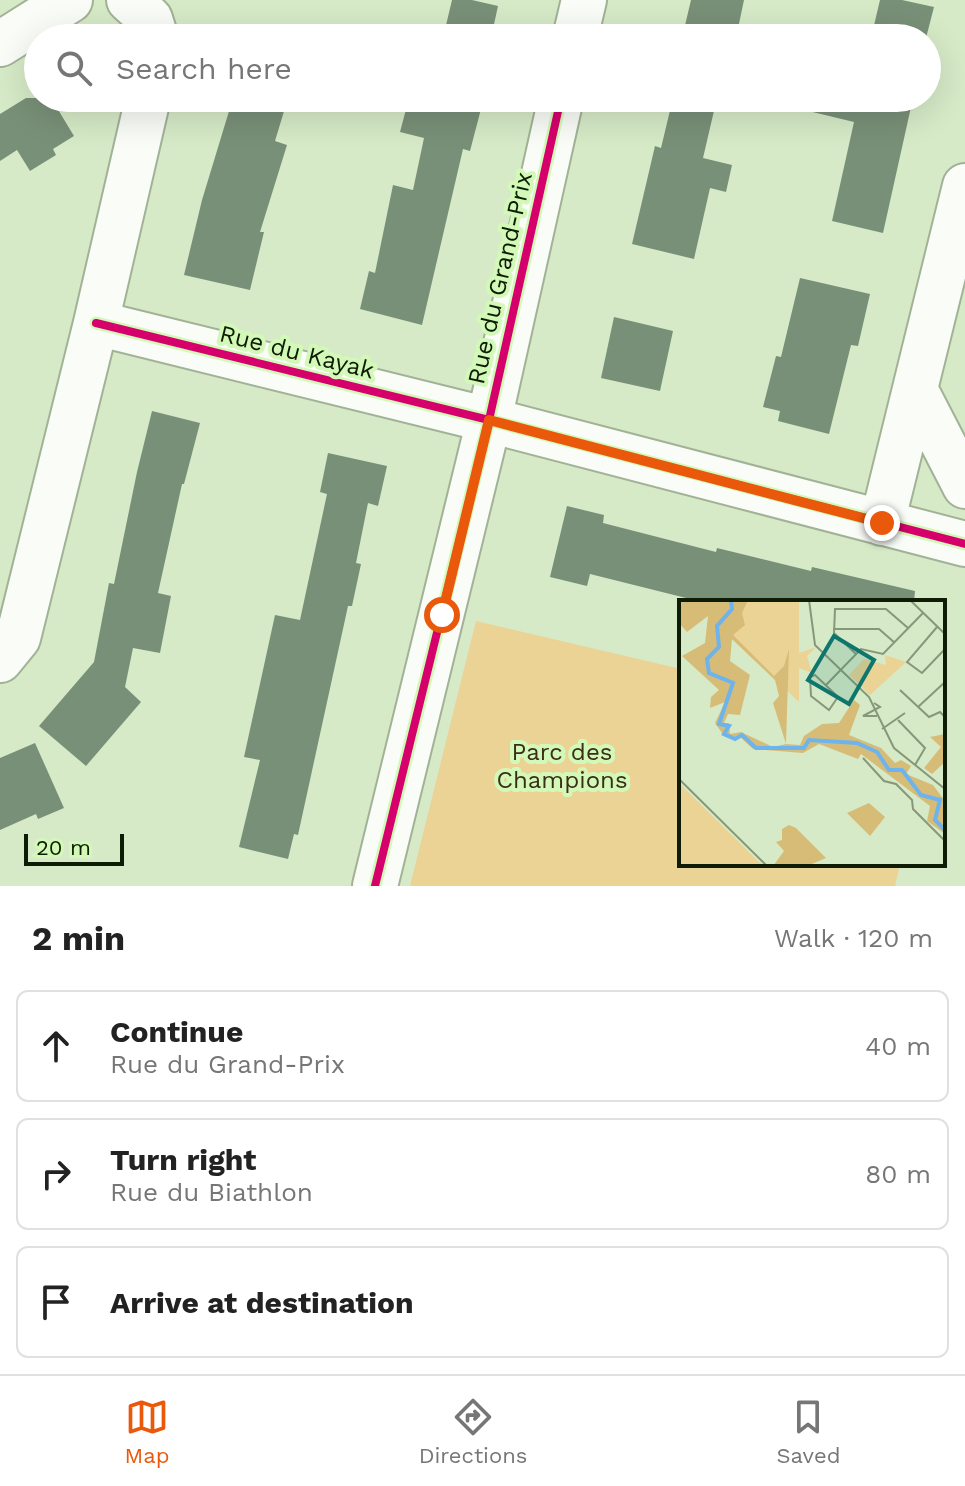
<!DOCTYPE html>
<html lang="en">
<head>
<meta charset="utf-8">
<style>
	:root { --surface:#fff; --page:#f2f2f2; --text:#222; --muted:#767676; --line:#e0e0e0; --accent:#ea580c }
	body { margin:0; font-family:"Work Sans",sans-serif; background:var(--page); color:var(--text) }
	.scale { position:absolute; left:24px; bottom:20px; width:100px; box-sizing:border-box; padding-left:8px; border:4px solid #0f1c05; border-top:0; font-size:22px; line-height:28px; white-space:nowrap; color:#0f1c05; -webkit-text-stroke:6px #d3f9b8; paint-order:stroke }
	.stop { position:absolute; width:24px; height:24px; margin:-18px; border:6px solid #ea580c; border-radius:50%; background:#fff }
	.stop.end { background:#ea580c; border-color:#fff; box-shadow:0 2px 8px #0008 }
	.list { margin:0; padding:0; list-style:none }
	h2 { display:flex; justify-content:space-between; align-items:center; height:104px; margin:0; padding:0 32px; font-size:34px }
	h2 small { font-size:26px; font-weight:400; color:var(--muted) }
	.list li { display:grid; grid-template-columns:52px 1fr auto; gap:24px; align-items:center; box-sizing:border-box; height:112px; margin:0 16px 16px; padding:0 16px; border:2px solid var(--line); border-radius:12px }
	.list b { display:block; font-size:30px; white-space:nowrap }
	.list p { margin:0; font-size:26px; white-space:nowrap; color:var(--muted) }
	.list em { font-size:26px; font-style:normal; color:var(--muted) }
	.icon { flex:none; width:44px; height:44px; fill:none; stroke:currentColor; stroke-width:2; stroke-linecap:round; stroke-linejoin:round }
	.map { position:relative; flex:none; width:965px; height:886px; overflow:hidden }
	.search { position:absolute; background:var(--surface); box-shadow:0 8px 32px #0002; left:24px; right:24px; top:24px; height:88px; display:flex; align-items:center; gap:20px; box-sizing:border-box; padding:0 28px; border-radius:44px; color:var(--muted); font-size:30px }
	.sheet { height:488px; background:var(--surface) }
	nav { display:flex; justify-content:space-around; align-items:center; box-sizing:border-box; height:112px; border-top:2px solid var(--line); background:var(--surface); font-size:22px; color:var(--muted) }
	nav a { display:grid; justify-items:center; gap:4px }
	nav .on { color:var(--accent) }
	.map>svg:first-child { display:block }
	.green { fill:#ebd295 }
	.building { fill:#799078 }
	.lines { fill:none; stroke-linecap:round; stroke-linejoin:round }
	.minor-casing { stroke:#a2b297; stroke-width:48 }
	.minor { stroke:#f9fcf7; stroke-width:44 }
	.cycleway-casing { stroke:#d3f9b8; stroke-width:13 }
	.cycleway { stroke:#d6006c; stroke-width:8 }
	.route { stroke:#ea580c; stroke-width:10 }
	.labels { text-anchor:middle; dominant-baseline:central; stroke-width:8; stroke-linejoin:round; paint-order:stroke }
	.street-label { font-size:24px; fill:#0f1c05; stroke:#d3f9b8 }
	.park-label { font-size:24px; fill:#3c2d19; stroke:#d3f9b8 }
	.inset-river { fill:none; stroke:#6db3ec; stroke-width:4 }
	.inset-road { fill:none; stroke:#869879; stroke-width:2 }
	.view { fill:#0f766e; fill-opacity:0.15; stroke:#0f766e; stroke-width:4 }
	.inset-edge { fill:none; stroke:#0f1c05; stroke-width:4 }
</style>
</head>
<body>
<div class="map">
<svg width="965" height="886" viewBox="0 0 965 886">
	<rect width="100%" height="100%" fill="#d6eac7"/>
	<path class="green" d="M 476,621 L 681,669 L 681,864 L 900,864 L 895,886 L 410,886 Z"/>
	<path class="building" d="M 452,0 L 472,0 L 498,6 L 491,38 L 443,38 Z
		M 691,0 L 744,0 L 736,38 L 682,38 Z
		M 880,0 L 902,0 L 934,7 L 926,38 L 871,38 Z
		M 26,98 L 51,98 L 74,136 L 53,149 L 56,155 L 30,171 L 17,150 L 0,161 L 0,114 Z
		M 233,98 L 288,98 L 275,141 L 287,145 L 260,232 L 264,232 L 250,290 L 184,275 L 202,200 Z
		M 409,98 L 468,98 L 466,105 L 481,109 L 470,151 L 463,149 L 422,325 L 360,309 L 369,271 L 375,273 L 393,185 L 413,190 L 424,138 L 400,132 Z
		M 673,98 L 717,98 L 703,158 L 732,165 L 726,192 L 710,188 L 694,259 L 632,244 L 655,146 L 661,148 Z
		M 797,98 L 913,98 L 883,233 L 832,221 L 854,122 L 796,108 Z
		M 800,278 L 870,294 L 858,346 L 851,345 L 829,434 L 778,421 L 780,411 L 763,407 L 776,356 L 781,357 Z
		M 614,317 L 673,331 L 660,391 L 601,378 Z
		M 152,411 L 200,423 L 184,484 L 182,484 L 158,593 L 171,596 L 160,653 L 133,648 L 125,687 L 141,702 L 86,766 L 39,726 L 94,662 L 109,583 L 114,584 L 137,472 Z
		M 328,453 L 387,466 L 378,506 L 368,503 L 356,563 L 361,564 L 352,606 L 348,606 L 298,835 L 294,834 L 288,859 L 239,847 L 260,760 L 244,757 L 275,615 L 300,620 L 327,494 L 320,492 Z
		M 567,506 L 604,515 L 603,523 L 716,552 L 717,548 L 811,571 L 812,567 L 915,591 L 914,602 L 702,602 L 590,574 L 587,586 L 550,577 Z
		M 35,743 L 64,808 L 38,819 L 36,814 L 0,830 L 0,758 Z"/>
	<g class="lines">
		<defs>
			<path id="minor" d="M 129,0 L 150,19 L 156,38
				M 575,38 L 584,0
				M 0,44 L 70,0
				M 96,323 L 489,420 L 965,544
				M 915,389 L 965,486
				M 882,523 L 965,186
				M 0,660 L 18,638 L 96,323 L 148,98
				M 375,886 L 489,420 L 561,98"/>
		</defs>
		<use href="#minor" class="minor-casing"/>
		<use href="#minor" class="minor"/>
		<defs>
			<path id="cycleway" d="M 96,323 L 489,420 L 965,544
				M 375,886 L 489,420 L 561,98"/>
		</defs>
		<use href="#cycleway" class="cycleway-casing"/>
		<use href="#cycleway" class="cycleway"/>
	</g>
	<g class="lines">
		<path class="route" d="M 442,615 L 489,420 L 882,523"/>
	</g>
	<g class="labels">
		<g class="street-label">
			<text transform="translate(500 278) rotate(-77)">Rue du Grand-Prix</text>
			<text transform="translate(297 352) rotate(14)">Rue du Kayak</text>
		</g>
		<g class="park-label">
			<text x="562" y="752">Parc des<tspan x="562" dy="28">Champions</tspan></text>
		</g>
	</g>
	<g transform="translate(679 600)">
		<rect width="266" height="266" fill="#d6eac7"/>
		<path d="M 11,0 L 120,0 L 120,53 L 137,47 L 128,56 L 133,73 L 120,68 L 120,102 ZM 206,55 L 227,62 L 191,95 L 170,75 L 185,59 L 207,65 ZM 0,183 L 84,266 L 0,266 Z" fill="#ebd295"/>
		<path d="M 0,0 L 69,0 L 63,13 L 66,25 L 54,35 L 95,76 L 105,66 L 110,49 L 107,144 L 121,145 L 125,136 L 143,124 L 160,123 L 175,100 L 181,105 L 170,135 L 202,148 L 216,163 L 222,160 L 232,166 L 227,174 L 254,185 L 266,201 L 266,234 L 248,221 L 251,206 L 182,154 L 179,159 L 140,144 L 124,153 L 74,149 L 61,137 L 45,136 L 36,123 L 46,102 L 31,108 L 32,97 L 40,90 L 3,56 L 26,43 L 29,16 L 8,32 L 0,23 ZM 53,39 L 96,80 L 100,96 L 94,103 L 107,144 L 94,147 L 62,132 L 51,134 L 50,123 L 45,123 L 49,114 L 61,115 L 71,75 L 51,61 ZM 266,134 L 266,162 L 253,174 L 245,168 L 262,147 L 251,137 ZM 190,203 L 206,217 L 191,236 L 168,213 ZM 110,225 L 117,228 L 147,258 L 128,266 L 94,266 L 105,251 L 97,242 L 103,240 L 103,229 Z" fill="#d7bc78" fill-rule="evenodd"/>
		<path class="inset-river" d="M 52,0 L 53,9 L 38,26 L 40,47 L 28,59 L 30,73 L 54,83 L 40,124 L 50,126 L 45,134 L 56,139 L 63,135 L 77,148 L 125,148 L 130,140 L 178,143 L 198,152 L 210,170 L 223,170 L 242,195 L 261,200 L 256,220 L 266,230"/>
		<path class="inset-road" d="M 130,0 L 136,45 L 190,97 L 215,148 L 266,189M 231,0 L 266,34M 258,27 L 228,62 L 243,73 L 266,49M 154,29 L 200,29 L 216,43M 177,54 L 155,33 L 156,9 L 207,9 L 229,28M 136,75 L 159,97 L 150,110 L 132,96 L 131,77 ZM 147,85 L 182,49 L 204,54 L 244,13M 221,90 L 250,117 L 261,112 L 266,117M 195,103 L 201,107 L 184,116 L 198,116M 239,107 L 266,82M 219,120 L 246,148 L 236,165M 203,129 L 226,113M 184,158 L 205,181 L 217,184 L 233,200 L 234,209 L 266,241M 0,179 L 88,266"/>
		<path class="view" d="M 155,36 L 195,60 L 170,104 L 129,80 Z"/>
		<rect width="266" height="266" class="inset-edge"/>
	</g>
</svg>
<div class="scale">20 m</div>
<div class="stop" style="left:442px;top:615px"></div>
<div class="stop end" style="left:882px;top:523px"></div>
<div class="search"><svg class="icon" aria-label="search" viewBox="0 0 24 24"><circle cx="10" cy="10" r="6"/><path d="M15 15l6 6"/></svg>Search here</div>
</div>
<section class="sheet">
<h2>2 min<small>Walk · 120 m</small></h2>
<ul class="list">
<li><svg class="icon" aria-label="ahead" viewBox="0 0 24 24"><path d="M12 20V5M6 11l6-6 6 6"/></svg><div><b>Continue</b><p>Rue du Grand-Prix</p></div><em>40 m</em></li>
<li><svg class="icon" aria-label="right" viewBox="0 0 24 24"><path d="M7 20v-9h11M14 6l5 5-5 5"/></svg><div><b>Turn right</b><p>Rue du Biathlon</p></div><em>80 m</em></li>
<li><svg class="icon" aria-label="arrive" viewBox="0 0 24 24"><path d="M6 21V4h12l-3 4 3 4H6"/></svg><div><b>Arrive at destination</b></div></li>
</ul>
</section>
<nav>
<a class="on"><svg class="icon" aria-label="map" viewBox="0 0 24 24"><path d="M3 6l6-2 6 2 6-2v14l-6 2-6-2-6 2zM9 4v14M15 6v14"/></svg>Map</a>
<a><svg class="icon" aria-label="directions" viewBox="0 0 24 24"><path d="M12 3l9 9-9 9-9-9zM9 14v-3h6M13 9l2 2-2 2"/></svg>Directions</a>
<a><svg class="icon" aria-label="saved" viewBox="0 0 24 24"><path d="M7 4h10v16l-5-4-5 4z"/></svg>Saved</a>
</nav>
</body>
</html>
